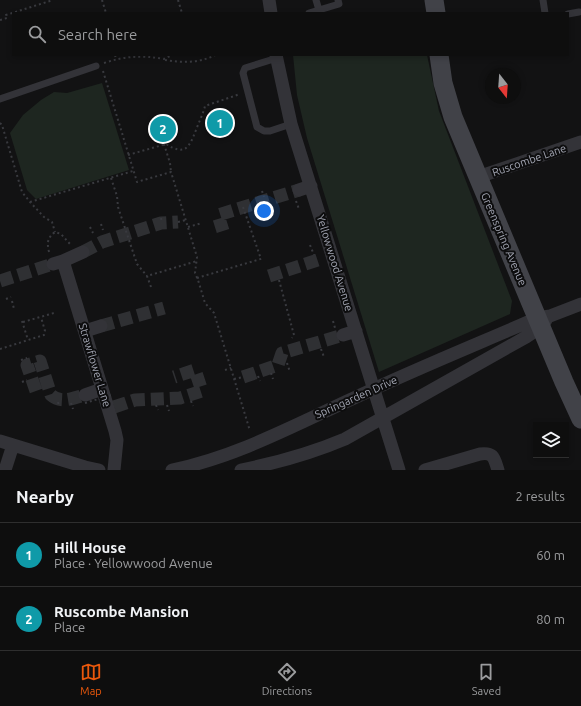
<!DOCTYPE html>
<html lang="en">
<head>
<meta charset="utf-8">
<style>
	:root { --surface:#0e0e0e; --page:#1c1c1c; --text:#f1f3f6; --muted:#9b9c9e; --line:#2e2e2e; --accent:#ea580c }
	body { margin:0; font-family:Ubuntu,sans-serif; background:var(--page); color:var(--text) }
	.controls { position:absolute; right:12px; bottom:12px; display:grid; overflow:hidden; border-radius:0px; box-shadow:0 2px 6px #0003 }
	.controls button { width:36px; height:36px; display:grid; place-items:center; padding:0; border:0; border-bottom:1px solid var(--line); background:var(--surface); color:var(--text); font:20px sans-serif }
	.compass { position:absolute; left:485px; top:68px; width:36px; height:36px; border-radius:50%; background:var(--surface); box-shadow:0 2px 6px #0003; rotate:163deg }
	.you { position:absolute; left:264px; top:211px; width:14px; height:14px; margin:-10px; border:3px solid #fff; border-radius:50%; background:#1a73e8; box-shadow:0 0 0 6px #1a73e833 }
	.badge { display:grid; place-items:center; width:26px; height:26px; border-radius:50%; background:var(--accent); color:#fff; font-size:13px; font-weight:700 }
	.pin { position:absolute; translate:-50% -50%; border:2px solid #fff; box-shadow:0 1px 4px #0006 }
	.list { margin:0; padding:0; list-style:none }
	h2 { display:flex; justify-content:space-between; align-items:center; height:52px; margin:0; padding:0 16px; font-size:17px }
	h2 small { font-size:13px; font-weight:400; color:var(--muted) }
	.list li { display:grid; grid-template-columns:26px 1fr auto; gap:12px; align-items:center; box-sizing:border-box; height:64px; padding:0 16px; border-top:1px solid var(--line) }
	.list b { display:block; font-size:15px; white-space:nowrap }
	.list p { margin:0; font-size:13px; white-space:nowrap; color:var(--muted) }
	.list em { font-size:13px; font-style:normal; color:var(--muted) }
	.icon { flex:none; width:22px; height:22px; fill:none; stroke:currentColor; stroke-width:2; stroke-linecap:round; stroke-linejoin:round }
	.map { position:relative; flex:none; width:581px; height:470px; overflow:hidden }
	.search { position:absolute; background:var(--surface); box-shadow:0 2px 6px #0003; left:12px; right:12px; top:12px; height:44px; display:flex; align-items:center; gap:10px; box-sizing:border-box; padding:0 14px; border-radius:0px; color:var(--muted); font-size:15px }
	.sheet { height:180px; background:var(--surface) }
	nav { display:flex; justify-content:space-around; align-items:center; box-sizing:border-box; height:56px; border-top:1px solid var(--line); background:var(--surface); font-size:11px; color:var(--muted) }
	nav a { display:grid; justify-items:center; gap:2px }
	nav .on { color:var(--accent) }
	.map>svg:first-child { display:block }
	.green { fill:#1e2620 }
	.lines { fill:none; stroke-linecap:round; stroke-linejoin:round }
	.street-tunnel { stroke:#2f3033; stroke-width:13; stroke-dasharray:13 6; stroke-linecap:butt }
	.path { stroke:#393a3f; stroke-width:2; stroke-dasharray:2 3; stroke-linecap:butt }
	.lane { stroke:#333338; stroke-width:7 }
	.street { stroke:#333338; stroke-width:13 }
	.secondary { stroke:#414248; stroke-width:19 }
	.path-bridge { stroke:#393a3f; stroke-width:2; stroke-dasharray:2 3; stroke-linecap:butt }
	.labels { text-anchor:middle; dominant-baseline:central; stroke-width:4; stroke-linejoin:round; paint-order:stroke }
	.street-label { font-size:11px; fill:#a3a6b3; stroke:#0d0d0e }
</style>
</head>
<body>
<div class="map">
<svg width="581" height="470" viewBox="0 0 581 470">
	<rect width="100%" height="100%" fill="#121213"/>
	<path class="green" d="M 293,55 L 368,55 L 369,56 L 373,55 L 427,55 L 439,111 L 512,301 L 510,314 L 379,372 L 307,138 L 297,95 Z
		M 102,83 L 129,170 L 36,199 L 27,190 L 10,133 L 23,115 L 41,100 L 54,92 L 67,93 Z"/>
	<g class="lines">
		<path class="street-tunnel" d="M 223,231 L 218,215 L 299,190
			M 83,252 L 102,242 L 161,223 L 178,222
			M 269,276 L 321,259
			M 0,281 L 53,264
			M 101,326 L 164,308
			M 243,377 L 278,365 L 282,353 L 343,335
			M 36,391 L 27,365 L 40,361 L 51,395 C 61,404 72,398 85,395
			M 114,407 L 135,400 L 180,398 L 202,391 L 195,370 L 174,377"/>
		<path class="path" d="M 102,0 L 106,13
			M 178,0 L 182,13
			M 0,20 L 7,18 L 6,15 L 53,0
			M 115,55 L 116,59
			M 165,60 C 182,63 200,63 215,55
			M 104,63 C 125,56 142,55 164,59 L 172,55
			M 103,71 L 137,182 L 171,172 L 197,257 L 195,273 L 198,280 L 205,303 L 214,313 L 250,431
			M 0,123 L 2,125 L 22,192 L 30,202 L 44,217 L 52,222 L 55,232
			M 164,144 L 170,163 L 171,172
			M 128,155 L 166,144 C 185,156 189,148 196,130 C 199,122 203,114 205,106 L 240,94
			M 111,178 L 117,196 L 118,207 L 137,264 L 147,276
			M 262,191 L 264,197
			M 296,201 L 299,209
			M 30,202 L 133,171
			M 243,207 L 261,259
			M 161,218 L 162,223
			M 178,222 L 186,220
			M 101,224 L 103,230
			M 90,227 L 93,233
			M 188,227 L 202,223
			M 310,245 L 314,255
			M 49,252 C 47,243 47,238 55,232 L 61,234 L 70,244
			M 197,278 L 264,258
			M 279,280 L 294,335 L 292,338
			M 151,287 L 147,276 L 197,261
			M 6,299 L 11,297
			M 12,301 L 14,309
			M 22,321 L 28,340
			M 333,321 L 335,328
			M 23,322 L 54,313
			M 0,349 L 44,335 L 45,331 L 41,317
			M 321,349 L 324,357
			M 21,360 L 27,358
			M 287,363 L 290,372
			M 225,370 L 231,368
			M 271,373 L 273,379
			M 258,376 L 260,381
			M 234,379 L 243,377
			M 22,382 L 27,380
			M 191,401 L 193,406
			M 58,402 L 59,406
			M 71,403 L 73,409
			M 156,405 L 158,410
			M 167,405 L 169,411"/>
		<path class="lane" d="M 316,0 L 319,10
			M 543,0 L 545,13
			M 309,13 L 339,4 L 338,0
			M 568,14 L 579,12
			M 277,58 L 245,68 L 243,73 L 257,127 L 264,131 L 270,131 L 291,124
			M 0,99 L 96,66"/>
		<path class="street" d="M 269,0 L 271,13
			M 276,55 L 291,124 L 399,470
			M 478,177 L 581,142
			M 299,190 L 311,186
			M 63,261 L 115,431 L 117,440 L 114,470
			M 53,264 L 63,261 L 83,252
			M 85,331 L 101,326
			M 343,335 L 356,331
			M 85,395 L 102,389
			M 0,441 L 85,467 L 99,470
			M 5,470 L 13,445
			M 172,470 C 236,457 295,425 354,398 C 409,372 465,349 521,325 L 537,318 L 550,316 L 581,304
			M 241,470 C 276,463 312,453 345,439 L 526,337 L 541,327 L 546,320
			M 425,470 L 480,454 C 494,452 494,458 498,470"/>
		<path class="secondary" d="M 434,0 L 436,13
			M 439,55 L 443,83 L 453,117 L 564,382 L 581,419"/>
		<path class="path-bridge" d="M 85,403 L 112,395"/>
	</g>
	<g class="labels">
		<g class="street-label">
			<text transform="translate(529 160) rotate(-19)">Ruscombe Lane</text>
			<text transform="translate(504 239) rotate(67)">Greenspring Avenue</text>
			<text transform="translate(335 263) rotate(73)">Yellowwood Avenue</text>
			<text transform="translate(95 365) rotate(73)">Strawflower Lane</text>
			<text transform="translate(356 397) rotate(-24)">Springarden Drive</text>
		</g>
	</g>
</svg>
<div class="controls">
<button><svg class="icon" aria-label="layers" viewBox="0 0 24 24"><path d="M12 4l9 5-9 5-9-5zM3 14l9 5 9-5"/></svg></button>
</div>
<svg class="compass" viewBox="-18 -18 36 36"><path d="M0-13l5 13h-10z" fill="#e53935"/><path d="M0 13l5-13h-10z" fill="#9b9c9e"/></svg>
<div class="you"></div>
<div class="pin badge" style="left:220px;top:123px;background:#0f9aa8">1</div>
<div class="pin badge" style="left:163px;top:129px;background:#0f9aa8">2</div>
<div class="search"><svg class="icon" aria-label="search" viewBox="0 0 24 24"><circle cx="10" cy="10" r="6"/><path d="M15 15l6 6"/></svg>Search here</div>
</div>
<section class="sheet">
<h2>Nearby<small>2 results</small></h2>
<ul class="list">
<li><span class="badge" style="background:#0f9aa8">1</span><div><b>Hill House</b><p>Place · Yellowwood Avenue</p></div><em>60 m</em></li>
<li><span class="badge" style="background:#0f9aa8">2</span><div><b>Ruscombe Mansion</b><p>Place</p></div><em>80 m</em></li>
</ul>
</section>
<nav>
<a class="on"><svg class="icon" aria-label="map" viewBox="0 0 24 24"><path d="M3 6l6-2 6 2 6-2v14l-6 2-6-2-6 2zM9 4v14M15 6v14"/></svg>Map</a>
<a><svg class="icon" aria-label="directions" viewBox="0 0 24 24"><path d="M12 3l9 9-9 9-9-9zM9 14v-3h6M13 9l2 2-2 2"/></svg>Directions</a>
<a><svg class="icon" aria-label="saved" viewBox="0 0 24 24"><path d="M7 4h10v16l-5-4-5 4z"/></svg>Saved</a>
</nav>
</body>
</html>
